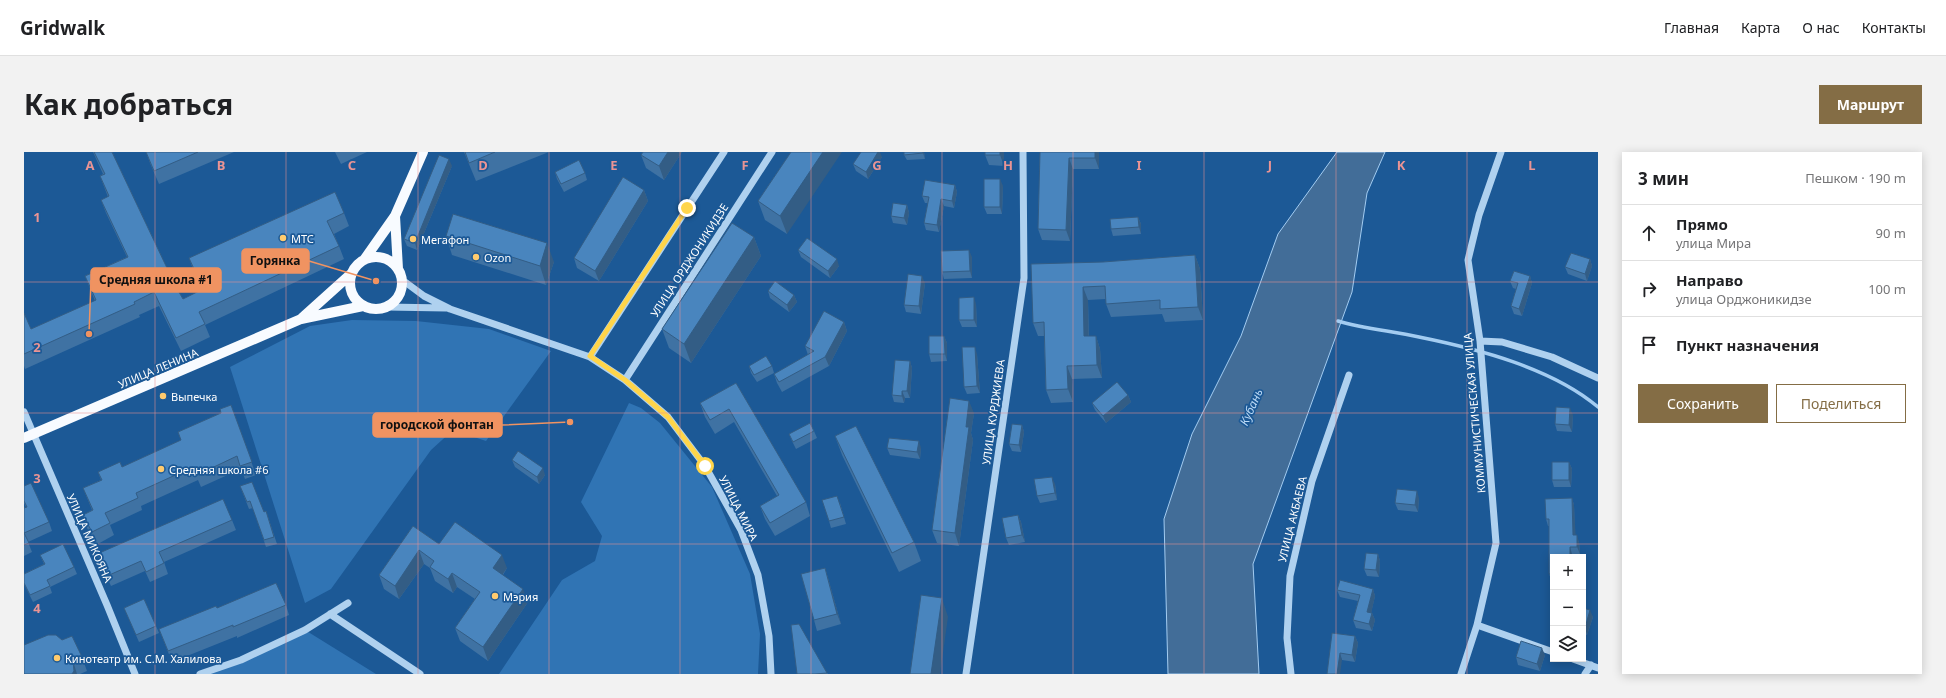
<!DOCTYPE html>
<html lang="ru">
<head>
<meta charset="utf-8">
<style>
	:root { --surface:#fff; --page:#f2f2f2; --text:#202124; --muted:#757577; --line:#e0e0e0; --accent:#846d45 }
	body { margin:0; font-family:"Noto Sans",sans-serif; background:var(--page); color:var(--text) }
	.controls { position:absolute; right:12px; bottom:12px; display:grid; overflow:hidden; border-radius:0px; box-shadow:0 2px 10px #0003 }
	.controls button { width:36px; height:36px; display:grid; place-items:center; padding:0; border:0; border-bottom:1px solid var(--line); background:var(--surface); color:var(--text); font:20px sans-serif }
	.stop { position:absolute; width:12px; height:12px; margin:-9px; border:3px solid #ffd54a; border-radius:50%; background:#fff }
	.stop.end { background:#ffd54a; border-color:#fff; box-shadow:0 1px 4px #0008 }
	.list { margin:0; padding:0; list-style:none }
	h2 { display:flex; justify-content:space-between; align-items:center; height:52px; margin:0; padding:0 16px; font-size:17px }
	h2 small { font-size:13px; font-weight:400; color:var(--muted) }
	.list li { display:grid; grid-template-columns:26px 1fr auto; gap:12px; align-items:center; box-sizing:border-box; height:56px; padding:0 16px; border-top:1px solid var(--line) }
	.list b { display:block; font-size:15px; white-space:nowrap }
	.list p { margin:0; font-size:13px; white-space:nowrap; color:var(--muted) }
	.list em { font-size:13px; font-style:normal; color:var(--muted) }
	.actions { display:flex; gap:8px; padding:12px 16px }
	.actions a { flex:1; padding:9px 0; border:1px solid var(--accent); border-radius:0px; text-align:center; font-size:14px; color:var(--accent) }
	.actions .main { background:var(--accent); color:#fff }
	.icon { flex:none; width:22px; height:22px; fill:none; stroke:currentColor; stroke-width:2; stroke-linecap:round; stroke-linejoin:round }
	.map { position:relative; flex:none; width:1574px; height:522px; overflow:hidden; border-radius:0px }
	header { display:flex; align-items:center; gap:24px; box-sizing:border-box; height:56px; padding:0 20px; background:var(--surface); border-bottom:1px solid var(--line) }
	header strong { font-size:19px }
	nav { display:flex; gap:22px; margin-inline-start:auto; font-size:14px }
	.intro { display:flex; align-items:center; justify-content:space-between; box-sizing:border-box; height:96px; padding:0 24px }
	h1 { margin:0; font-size:28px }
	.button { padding:10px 18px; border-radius:0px; background:var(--accent); color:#fff; font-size:14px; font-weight:700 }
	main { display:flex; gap:24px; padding:0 24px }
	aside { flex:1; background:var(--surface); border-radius:0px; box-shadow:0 2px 10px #0003 }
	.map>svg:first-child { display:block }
	.green { fill:#3074b4 }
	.water { fill:#426d98; stroke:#a3ccf1 }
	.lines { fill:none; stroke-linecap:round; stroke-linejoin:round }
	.stream { stroke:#a3ccf1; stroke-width:3.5 }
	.minor { stroke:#afd1ef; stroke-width:7 }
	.major { stroke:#f8fbff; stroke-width:10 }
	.wall { fill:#3f72a3 }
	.shaded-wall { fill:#335d85 }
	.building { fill:#4985be; stroke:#335d85 }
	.route { stroke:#ffd54a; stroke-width:5 }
	.grid { fill:none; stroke:#ea9494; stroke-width:1; stroke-opacity:0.55 }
	.poi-dot { fill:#ffcb6e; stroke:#1c5996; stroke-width:1.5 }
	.labels { text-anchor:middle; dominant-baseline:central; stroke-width:3.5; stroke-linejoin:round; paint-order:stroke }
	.poi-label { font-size:11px; fill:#fff; stroke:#1c5996; text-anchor:start }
	.street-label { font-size:11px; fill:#fff; stroke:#1c5996 }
	.water-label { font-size:12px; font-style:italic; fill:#bcdaf6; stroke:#1c5996 }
	.grid-label { font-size:13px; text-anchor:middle; font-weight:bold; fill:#ea9494; stroke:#1c5996; stroke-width:3.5; stroke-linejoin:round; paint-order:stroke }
	.leader { fill:none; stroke:#f09361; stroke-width:1.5 }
	.callout-dot { fill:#f09361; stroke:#1c5996; stroke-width:1.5 }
	.callout { fill:#f09361; stroke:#f09361; stroke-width:1.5 }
	.callout-label { font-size:12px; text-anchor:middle; font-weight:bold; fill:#111 }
</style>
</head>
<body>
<header>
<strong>Gridwalk</strong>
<nav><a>Главная</a><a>Карта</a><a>О нас</a><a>Контакты</a></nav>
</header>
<div class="intro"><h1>Как добраться</h1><a class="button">Маршрут</a></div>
<main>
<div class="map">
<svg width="1574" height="522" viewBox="0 0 1574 522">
	<rect width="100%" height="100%" fill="#1c5996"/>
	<path class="green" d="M 328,168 L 392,169 L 465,177 L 527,199 L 462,289 L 429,278 L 407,298 L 307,437 L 281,451 L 206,215 L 286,174 Z
		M 605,251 L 617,256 L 636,271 L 688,335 L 726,422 L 736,482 L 734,522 L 475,522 L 538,428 L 571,409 L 578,384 L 557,350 Z
		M 281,478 L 352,522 L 176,522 Z"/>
	<path class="water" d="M 1313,0 L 1361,0 L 1343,41 L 1328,140 L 1229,412 L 1235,522 L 1144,522 L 1140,367 L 1168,282 L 1217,184 L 1254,82 Z"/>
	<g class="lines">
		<path class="stream" d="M 1314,169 C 1341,177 1368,179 1395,185 C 1454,197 1528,216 1574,255"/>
		<path class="minor" d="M 377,127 L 400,144 L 426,157 L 566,205 L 601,228 L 644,265 L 681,314 L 717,378 L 734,423 L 745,484 L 747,522
			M 362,155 L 422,156
			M 1456,189 L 1478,190 L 1528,205 L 1574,226
			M 566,205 L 700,0
			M 601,228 L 748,0
			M 0,260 L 83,453 L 111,522
			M 306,462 L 396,522
			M 1453,473 L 1529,500
			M 1549,507 L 1574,516
			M 176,522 L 217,508 L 281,478 L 324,451
			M 942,522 L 1000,126 L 999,0
			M 1267,522 L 1263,486 L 1266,424 L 1288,329 L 1325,223
			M 1437,522 L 1453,473 L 1472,391 L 1456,189 L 1444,108 L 1455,63 L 1477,0
			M 1561,522 L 1567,513"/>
		<path class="major" d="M 371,64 L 374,117
			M326 131a26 26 0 1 1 52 0a26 26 0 1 1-52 0Z
			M 340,108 L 371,64 L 399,0
			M 278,166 L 328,121
			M 0,286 L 277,167 L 339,154"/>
	</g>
	<path class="wall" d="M 69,0 L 88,0 L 152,135 L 159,147 L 178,138 L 170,120 L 165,106 L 320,61 L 325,74 L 310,82 L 315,94 L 320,107 L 181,173 L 186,185 L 157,199 L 135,154 L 115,163 L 116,165 L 1,217 L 0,214 L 0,161 L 7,177 L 71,149 L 61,124 L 103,105 L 82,61 L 77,48 L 84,45 L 76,24 L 79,22 Z
		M 122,0 L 210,0 L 135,32 L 126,11 Z
		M 311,0 L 343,0 L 317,12 Z
		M 440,0 L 525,0 L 452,29 Z
		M 619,0 L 658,0 L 640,28 L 622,16 L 617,3 Z
		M 767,0 L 763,82 L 741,68 L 734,49 Z
		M 900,0 L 901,7 L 883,8 L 880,3 Z
		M 961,0 L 980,0 L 980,14 L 965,13 L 961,3 Z
		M 1016,0 L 1075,0 L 1075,17 L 1049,17 L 1046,89 L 1018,88 L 1014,77 Z
		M 858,5 L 844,27 L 832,19 L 829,12 Z
		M 428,14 L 393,98 L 383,94 L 380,87 Z
		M 531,20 L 561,21 L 563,28 L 540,40 L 533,27 Z
		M 931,33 L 933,40 L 930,56 L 920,54 L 915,80 L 902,78 L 900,71 L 904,51 L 901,51 L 898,44 Z
		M 979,34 L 978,62 L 963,62 L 960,55 Z
		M 620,38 L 624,49 L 575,129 L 553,116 L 550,106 Z
		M 883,53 L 885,61 L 883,73 L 869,71 L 867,64 Z
		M 1114,65 L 1117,72 L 1117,82 L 1089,84 L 1087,77 Z
		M 422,84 L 530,110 L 522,133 L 428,103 Z
		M 730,85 L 737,104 L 667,211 L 645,196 L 638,177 Z
		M 774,98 L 815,114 L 806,126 L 777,105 Z
		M 1171,103 L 1176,117 L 1179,168 L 1141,170 L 1138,162 L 1087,165 L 1082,152 L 1082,147 L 1064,148 L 1065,184 L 1072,184 L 1076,197 L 1078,226 L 1048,227 L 1049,250 L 1027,251 L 1022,238 L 1020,184 L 1014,184 L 1009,171 L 1079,110 Z
		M 948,105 L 948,126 L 920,127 L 918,120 Z
		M 1566,107 L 1568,114 L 1563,129 L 1544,122 L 1541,115 Z
		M 1506,124 L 1508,131 L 1498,164 L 1490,162 L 1487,154 L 1492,137 L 1489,136 L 1486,129 Z
		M 901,131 L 897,162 L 882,160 L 880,153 Z
		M 744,139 L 770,143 L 773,150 L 765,160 L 746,146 Z
		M 952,152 L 953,175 L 938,175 L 935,168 Z
		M 820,170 L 823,179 L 805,214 L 758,240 L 753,231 L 750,222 L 784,203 L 781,194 Z
		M 920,184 L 923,191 L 923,209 L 907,210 L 905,202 Z
		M 953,202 L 956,241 L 943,242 L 940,235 Z
		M 886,209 L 888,216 L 886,246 L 881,246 L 880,251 L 870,250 L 868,243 Z
		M 725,214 L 748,214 L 750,221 L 733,230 L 727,221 Z
		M 712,231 L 782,350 L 786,364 L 751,384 L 741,367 L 736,354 L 753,344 L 710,270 L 691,282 L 681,265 L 676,251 Z
		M 1104,243 L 1107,250 L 1082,271 L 1071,258 L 1068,251 Z
		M 207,253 L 232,323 L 221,327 L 217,317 L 177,335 L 174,328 L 117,354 L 118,358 L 86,373 L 90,383 L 72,393 L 63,376 L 59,363 L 68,358 L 59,336 L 77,328 L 74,320 L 98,315 L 157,288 L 154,280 L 197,261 Z
		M 950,261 L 947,281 L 949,288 L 935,394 L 913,391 L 908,378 Z
		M 1549,263 L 1548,280 L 1533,279 L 1531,272 Z
		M 998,273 L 1000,280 L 997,300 L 988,299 L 985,292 Z
		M 790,279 L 793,286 L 772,297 L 768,289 L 765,282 Z
		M 811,284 L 890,390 L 897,409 L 875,420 L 818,303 Z
		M 863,296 L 897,296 L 896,307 L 866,303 Z
		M 488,308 L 521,323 L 515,332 L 491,315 Z
		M 1545,310 L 1548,317 L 1547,335 L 1530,335 L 1528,328 Z
		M 1031,332 L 1033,348 L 1016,351 L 1013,344 Z
		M 0,334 L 25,370 L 28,379 L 4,390 L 8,400 L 0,404 L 0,356 L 2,355 L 0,351 Z
		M 216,334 L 240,360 L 242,359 L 253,392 L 242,395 L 229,356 L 225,357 Z
		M 1395,346 L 1394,360 L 1374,358 L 1371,351 Z
		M 1548,346 L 1550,353 L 1551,383 L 1555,390 L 1556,402 L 1548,402 L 1548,405 L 1529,405 L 1529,430 L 1528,430 L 1525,422 L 1525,374 L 1524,374 L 1522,367 Z
		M 816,351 L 822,372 L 807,376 L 805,369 Z
		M 994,363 L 997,370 L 1001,390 L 985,393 L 982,386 Z
		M 208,368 L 212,378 L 140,410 L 144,422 L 126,430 L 121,419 L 87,434 L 77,412 L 73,402 Z
		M 389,374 L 415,392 L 483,416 L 479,423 L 504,450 L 464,509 L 436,489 L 431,476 L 451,447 L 433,435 L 429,441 L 411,429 L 406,416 L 400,412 L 375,447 L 360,437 L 355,423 Z
		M 1354,402 L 1356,409 L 1355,425 L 1343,424 L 1340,417 Z
		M 16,403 L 50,415 L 53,422 L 26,435 L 28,441 L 9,450 L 0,432 L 0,422 L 20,412 Z
		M 801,416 L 804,426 L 817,472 L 793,479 L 790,468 Z
		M 1349,437 L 1351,444 L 1347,461 L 1348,461 L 1351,468 L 1348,479 L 1332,476 L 1329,468 L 1334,449 L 1316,445 L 1313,438 Z
		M 262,453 L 265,463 L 213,486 L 213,484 L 148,510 L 135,477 L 193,456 Z
		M 100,456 L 132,474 L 135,481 L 115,490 Z
		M 1559,456 L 1569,465 L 1563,483 L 1559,481 Z
		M 1308,481 L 1331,484 L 1334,491 L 1331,510 L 1318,508 Z
		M 1521,503 L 1516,519 L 1494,513 L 1492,505 Z
		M 58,505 L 63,519 L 56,522 L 0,522 Z
		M 803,521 L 804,522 L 773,522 Z"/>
	<path class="shaded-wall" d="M 644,0 L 658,0 L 640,28 L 635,14 Z
		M 799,0 L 818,0 L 763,82 L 756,64 Z
		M 854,0 L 856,0 L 858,5 L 844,27 L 842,20 Z
		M 899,0 L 900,0 L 901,7 L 899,1 Z
		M 976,0 L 980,0 L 980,14 L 976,3 Z
		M 1071,0 L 1075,0 L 1075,17 L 1071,6 Z
		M 1045,6 L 1049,17 L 1046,89 L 1042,78 Z
		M 425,7 L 428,14 L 393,98 L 391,91 Z
		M 976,27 L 979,34 L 978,62 L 976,55 Z
		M 931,33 L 933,40 L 930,56 L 928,49 Z
		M 620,38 L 624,49 L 575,129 L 571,119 Z
		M 917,47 L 920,54 L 915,80 L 913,73 Z
		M 883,53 L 885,61 L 883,73 L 880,66 Z
		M 1114,65 L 1117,72 L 1117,82 L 1115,75 Z
		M 730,85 L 737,104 L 667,211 L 660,192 Z
		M 523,91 L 530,110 L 522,133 L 516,114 Z
		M 945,98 L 948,105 L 948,126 L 946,119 Z
		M 1171,103 L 1176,117 L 1179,168 L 1174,155 Z
		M 813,107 L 815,114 L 806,126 L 804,119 Z
		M 1566,107 L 1568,114 L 1563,129 L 1561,122 Z
		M 898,124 L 901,131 L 897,162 L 895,154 Z
		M 1506,124 L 1508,131 L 1498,164 L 1495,157 Z
		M 1059,135 L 1064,148 L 1065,198 L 1060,184 Z
		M 770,143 L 773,150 L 765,160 L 763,153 Z
		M 950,145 L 952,152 L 953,175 L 950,168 Z
		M 820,170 L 823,179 L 805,214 L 801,205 Z
		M 920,184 L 923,191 L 923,209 L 921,202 Z
		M 1072,184 L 1076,197 L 1078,226 L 1073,213 Z
		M 951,195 L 953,202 L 956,241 L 953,234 Z
		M 886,209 L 888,216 L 886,246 L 883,239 Z
		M 1043,214 L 1048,227 L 1049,250 L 1044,237 Z
		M 878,239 L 881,246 L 880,251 L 878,244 Z
		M 1104,243 L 1107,250 L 1082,271 L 1079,264 Z
		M 945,249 L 950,261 L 947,281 L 949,288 L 935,394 L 931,381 L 942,275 Z
		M 1546,256 L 1549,263 L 1548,280 L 1545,273 Z
		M 998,273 L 1000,280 L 997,300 L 995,293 Z
		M 895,289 L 897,296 L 896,307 L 893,300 Z
		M 1545,310 L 1548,317 L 1547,335 L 1545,328 Z
		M 519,316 L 521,323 L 515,332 L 513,325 Z
		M 1028,325 L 1031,332 L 1033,348 L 1031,341 Z
		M 1393,339 L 1395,346 L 1394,360 L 1391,353 Z
		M 1548,346 L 1550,353 L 1552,390 L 1549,383 Z
		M 994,363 L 997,370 L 1001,390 L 998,383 Z
		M 1553,383 L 1555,390 L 1556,402 L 1553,395 Z
		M 1546,395 L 1548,402 L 1548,405 L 1546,405 Z
		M 395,398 L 400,412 L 375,447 L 371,434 Z
		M 1354,402 L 1356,409 L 1355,425 L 1352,418 Z
		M 478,403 L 483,416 L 474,429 L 469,416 Z
		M 801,416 L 804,426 L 817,472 L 813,462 Z
		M 428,421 L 433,435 L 429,441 L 424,427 Z
		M 499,437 L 504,450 L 464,509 L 459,495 Z
		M 1349,437 L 1351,444 L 1346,467 L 1343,460 Z
		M 918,446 L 924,465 L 916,522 L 907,522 Z
		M 1566,458 L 1569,465 L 1563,483 L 1561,476 Z
		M 1348,461 L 1351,468 L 1348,479 L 1345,472 Z
		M 1331,484 L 1334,491 L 1331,510 L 1328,503 Z
		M 1518,496 L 1521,503 L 1516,519 L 1513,512 Z
		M 1316,501 L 1318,508 L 1316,522 L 1313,522 Z
		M 49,509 L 53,522 L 48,522 Z"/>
	<path class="building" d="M 70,0 L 88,0 L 152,135 L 159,147 L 179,137 L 165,106 L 311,40 L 320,61 L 303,69 L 315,94 L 175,160 L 181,172 L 152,186 L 130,140 L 110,150 L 111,152 L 0,202 L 0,161 L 7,177 L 72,148 L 61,124 L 104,105 L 77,48 L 85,44 L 76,24 L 81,22 Z
		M 122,0 L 174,0 L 130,19 Z
		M 441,0 L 471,0 L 445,11 Z
		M 619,0 L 644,0 L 635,14 L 617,3 Z
		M 767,0 L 799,0 L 756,64 L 734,49 Z
		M 837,0 L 854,0 L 842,20 L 829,12 Z
		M 880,0 L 899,0 L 899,1 L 880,3 Z
		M 961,0 L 976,0 L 976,3 L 961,3 Z
		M 1016,0 L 1071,0 L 1071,6 L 1045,6 L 1042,78 L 1014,77 Z
		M 415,3 L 425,7 L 391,91 L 380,87 Z
		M 555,8 L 561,21 L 537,32 L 531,20 Z
		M 599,25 L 620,38 L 571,119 L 550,106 Z
		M 960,27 L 976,27 L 976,55 L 960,55 Z
		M 901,28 L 931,33 L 928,49 L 917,47 L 913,73 L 900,71 L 905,45 L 898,44 Z
		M 869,51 L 883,53 L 880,66 L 867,64 Z
		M 429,62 L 523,91 L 516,114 L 422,84 Z
		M 1114,65 L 1115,75 L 1087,77 L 1086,67 Z
		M 708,71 L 730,85 L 660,192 L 638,177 Z
		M 783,86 L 813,107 L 804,119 L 774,98 Z
		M 945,98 L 946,119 L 918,120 L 917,99 Z
		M 1547,101 L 1566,107 L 1561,122 L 1541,115 Z
		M 1171,103 L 1174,155 L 1136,157 L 1136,148 L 1082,152 L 1081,134 L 1059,135 L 1060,184 L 1072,184 L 1073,213 L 1043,214 L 1044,237 L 1022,238 L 1020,170 L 1009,171 L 1007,112 L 1079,110 Z
		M 1490,119 L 1506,124 L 1495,157 L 1487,154 L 1494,131 L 1486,129 Z
		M 884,122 L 898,124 L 895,154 L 880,153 Z
		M 751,129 L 770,143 L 763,153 L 744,139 Z
		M 950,145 L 950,168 L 935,168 L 935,146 Z
		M 800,159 L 820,170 L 801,205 L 755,230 L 750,222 L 790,199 L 781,194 Z
		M 905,184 L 920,184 L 921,202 L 905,202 Z
		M 938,195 L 951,195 L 953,234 L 940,235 Z
		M 742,204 L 748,214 L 730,223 L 725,214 Z
		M 871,208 L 886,209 L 883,239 L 878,239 L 878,244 L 868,243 Z
		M 1093,230 L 1104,243 L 1079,264 L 1068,251 Z
		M 712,231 L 782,350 L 746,371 L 736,354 L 755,343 L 705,257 L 686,268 L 676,251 Z
		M 926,246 L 945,249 L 942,275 L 945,275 L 931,381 L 908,378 Z
		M 207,253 L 228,310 L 216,314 L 213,304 L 173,323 L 169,315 L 112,341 L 114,346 L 81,361 L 86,371 L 68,380 L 59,363 L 69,358 L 59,336 L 78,328 L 74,320 L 96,310 L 98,315 L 157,288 L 154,280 L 197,261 L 196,257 Z
		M 1532,255 L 1546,256 L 1545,273 L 1531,272 Z
		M 786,271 L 790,279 L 769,290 L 765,282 Z
		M 988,272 L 998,273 L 995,293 L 985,292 Z
		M 832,274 L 890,390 L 868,401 L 811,284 Z
		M 865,286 L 895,289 L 893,300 L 863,296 Z
		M 494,299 L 519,316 L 513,325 L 488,308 Z
		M 1528,310 L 1545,310 L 1545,328 L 1528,328 Z
		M 1028,325 L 1031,341 L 1013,344 L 1010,327 Z
		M 228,330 L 240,360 L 242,359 L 250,385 L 240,388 L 226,349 L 223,350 L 216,334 Z
		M 7,331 L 25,370 L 0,381 L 5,391 L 0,393 L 0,356 L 3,355 L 0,349 L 0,334 Z
		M 1373,337 L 1393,339 L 1391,353 L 1371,351 Z
		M 813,344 L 820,365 L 805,369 L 798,348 Z
		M 1548,346 L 1549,383 L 1553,383 L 1553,395 L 1546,395 L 1546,405 L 1529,405 L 1529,422 L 1525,422 L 1525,367 L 1522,367 L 1521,347 Z
		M 199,347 L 208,368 L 135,400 L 140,411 L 122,420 L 117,409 L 83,424 L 73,402 Z
		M 994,363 L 998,383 L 982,386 L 978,366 Z
		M 431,370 L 478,403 L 469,416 L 499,437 L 459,495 L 431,476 L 456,440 L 428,421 L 424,427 L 406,415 L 410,409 L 395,398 L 371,434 L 355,423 L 389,374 L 415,392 Z
		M 39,392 L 50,415 L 23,428 L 26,434 L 6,443 L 0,431 L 0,422 L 21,412 L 16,403 Z
		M 1342,401 L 1354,402 L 1352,418 L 1340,417 Z
		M 801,416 L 813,462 L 790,468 L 777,422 Z
		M 1316,428 L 1349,437 L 1343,460 L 1348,461 L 1345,472 L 1329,468 L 1336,443 L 1313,438 Z
		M 252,431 L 262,453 L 209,475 L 209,473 L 144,499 L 135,477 L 192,454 L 193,456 Z
		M 897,443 L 918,446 L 907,522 L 886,522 Z
		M 120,447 L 132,474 L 112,483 L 100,456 Z
		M 1559,456 L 1566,458 L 1561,476 L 1559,475 Z
		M 775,472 L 803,521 L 791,522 L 773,522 L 767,473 Z
		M 1308,481 L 1331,484 L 1328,503 L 1316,501 L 1313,522 L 1303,522 Z
		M 24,483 L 32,483 L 38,488 L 48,484 L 58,505 L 49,509 L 50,519 L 48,522 L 0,522 L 0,493 Z
		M 1497,489 L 1518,496 L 1513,512 L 1492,505 Z"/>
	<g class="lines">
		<path class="route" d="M 663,56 L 566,204 L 601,228 L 644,265 L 681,314"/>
	</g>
	<path class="grid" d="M 131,0 L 131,522M 262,0 L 262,522M 394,0 L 394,522M 525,0 L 525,522M 656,0 L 656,522M 787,0 L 787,522M 918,0 L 918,522M 1049,0 L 1049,522M 1180,0 L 1180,522M 1312,0 L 1312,522M 1443,0 L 1443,522M 0,130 L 1574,130M 0,261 L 1574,261M 0,392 L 1574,392"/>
	<g class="poi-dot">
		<circle cx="259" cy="86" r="4"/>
		<circle cx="389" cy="87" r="4"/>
		<circle cx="452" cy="105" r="4"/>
		<circle cx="139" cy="244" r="4"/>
		<circle cx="137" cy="317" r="4"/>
		<circle cx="471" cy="444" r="4"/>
		<circle cx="33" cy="506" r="4"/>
	</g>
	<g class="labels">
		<g class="poi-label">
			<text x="267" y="86">МТС</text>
			<text x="397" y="87">Мегафон</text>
			<text x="460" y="105">Ozon</text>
			<text x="147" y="244">Выпечка</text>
			<text x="145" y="317">Средняя школа #6</text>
			<text x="479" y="444">Мэрия</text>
			<text x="41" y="506">Кинотеатр им. С.М. Халилова</text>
		</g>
		<g class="street-label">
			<text transform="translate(665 108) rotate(-57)">УЛИЦА ОРДЖОНИКИДЗЕ</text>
			<text transform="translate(134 216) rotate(-23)">УЛИЦА ЛЕНИНА</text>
			<text transform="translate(969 260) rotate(-82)">УЛИЦА КУРДЖИЕВА</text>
			<text transform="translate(1450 261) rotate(-95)">КОММУНИСТИЧЕСКАЯ УЛИЦА</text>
			<text transform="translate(715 356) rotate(63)">УЛИЦА МИРА</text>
			<text transform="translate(1268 367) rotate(-76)">УЛИЦА АКБАЕВА</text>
			<text transform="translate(66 386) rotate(66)">УЛИЦА МИКОЯНА</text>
		</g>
		<g class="water-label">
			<text transform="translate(1227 255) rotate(-66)">Кубань</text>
		</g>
	</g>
	<g class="grid-label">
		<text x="66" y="18">A</text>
		<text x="197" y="18">B</text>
		<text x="328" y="18">C</text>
		<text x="459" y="18">D</text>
		<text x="590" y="18">E</text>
		<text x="721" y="18">F</text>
		<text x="853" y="18">G</text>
		<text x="984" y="18">H</text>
		<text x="1115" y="18">I</text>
		<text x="1246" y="18">J</text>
		<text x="1377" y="18">K</text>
		<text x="1508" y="18">L</text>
		<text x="13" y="70">1</text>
		<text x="13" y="200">2</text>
		<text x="13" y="331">3</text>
		<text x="13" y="461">4</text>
	</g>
	<path class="leader" d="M352 129L285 109M65 182L67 128M546 270L478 273"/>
	<g class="callout-dot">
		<circle cx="352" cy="129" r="4"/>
		<circle cx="65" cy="182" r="4"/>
		<circle cx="546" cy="270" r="4"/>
	</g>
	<g class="callout">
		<rect x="218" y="97" width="67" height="24" rx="4"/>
		<rect x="67" y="116" width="130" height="24" rx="4"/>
		<rect x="349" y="261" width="129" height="24" rx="4"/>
	</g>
	<g class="callout-label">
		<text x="251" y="113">Горянка</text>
		<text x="132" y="132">Средняя школа #1</text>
		<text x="413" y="277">городской фонтан</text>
	</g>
</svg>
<div class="controls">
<button>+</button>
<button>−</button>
<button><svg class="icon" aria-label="layers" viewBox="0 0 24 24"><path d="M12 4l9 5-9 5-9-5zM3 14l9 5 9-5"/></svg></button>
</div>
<div class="stop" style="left:681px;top:314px"></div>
<div class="stop end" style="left:663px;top:56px"></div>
</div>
<aside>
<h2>3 мин<small>Пешком · 190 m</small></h2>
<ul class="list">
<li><svg class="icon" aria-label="ahead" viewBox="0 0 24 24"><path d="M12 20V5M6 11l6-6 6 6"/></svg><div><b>Прямо</b><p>улица Мира</p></div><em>90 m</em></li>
<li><svg class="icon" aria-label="right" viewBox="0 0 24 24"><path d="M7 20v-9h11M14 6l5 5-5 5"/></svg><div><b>Направо</b><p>улица Орджоникидзе</p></div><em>100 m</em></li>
<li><svg class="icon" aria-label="arrive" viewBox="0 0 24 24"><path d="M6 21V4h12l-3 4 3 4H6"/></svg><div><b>Пункт назначения</b></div></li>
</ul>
<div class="actions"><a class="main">Сохранить</a><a>Поделиться</a></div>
</aside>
</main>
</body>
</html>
